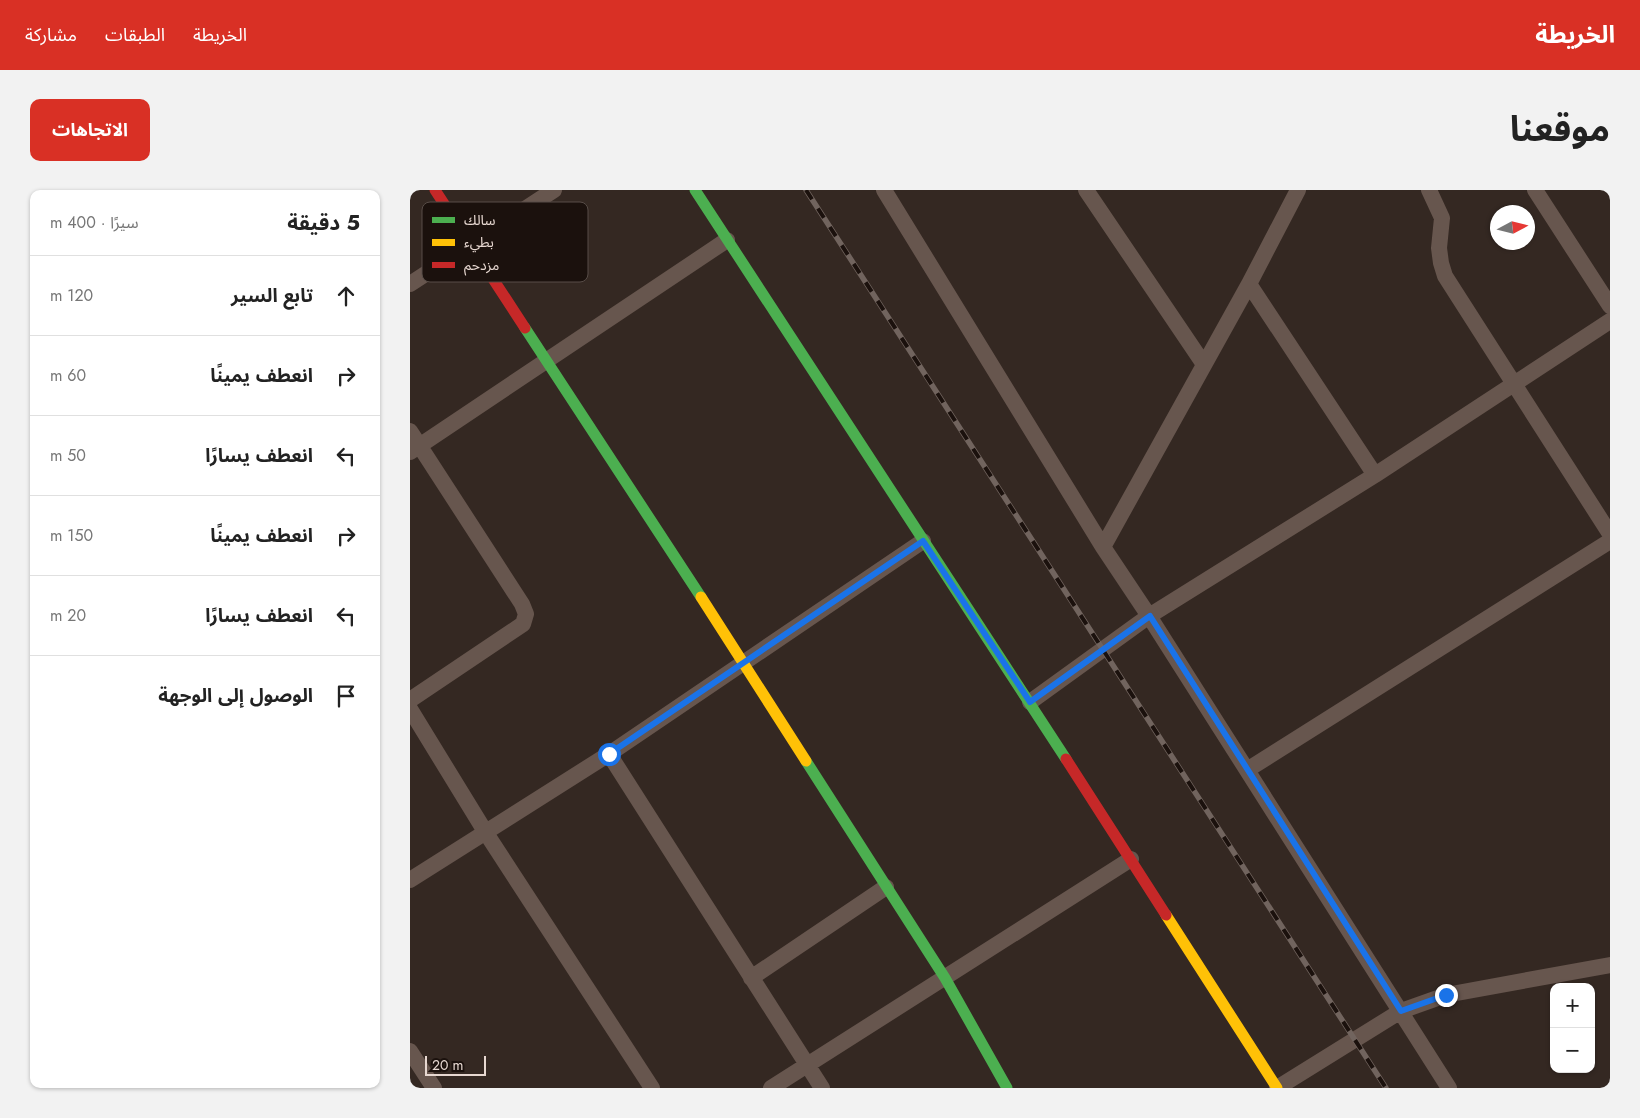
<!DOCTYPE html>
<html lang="ar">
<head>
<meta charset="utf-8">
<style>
	:root { --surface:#fff; --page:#f2f2f2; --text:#222; --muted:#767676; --line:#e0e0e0; --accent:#d93025 }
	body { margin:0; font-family:Jost,"Noto Sans Arabic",sans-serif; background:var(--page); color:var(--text); direction:rtl }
	.controls { position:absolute; right:15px; bottom:15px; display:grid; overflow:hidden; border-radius:10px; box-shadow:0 1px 4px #0004 }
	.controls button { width:45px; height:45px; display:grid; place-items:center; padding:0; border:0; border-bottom:1px solid var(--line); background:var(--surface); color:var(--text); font:25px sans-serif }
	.compass { position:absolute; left:1080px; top:15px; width:45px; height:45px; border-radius:50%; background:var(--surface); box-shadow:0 1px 4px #0004; rotate:83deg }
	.scale { position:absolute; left:15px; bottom:12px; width:61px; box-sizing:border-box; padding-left:5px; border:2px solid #e7d8d1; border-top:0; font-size:14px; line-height:18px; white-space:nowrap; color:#e7d8d1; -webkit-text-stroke:4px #1b110d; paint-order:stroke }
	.stop { position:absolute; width:15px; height:15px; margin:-11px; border:4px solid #1a73e8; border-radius:50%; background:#fff }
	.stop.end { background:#1a73e8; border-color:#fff; box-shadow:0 1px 5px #0008 }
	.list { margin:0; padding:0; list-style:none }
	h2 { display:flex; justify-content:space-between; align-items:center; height:65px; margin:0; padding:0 20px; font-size:21px }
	h2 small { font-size:16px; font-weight:400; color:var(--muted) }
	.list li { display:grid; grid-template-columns:32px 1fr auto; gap:15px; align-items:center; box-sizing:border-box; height:80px; padding:0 20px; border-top:1px solid var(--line) }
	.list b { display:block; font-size:19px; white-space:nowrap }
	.list em { font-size:16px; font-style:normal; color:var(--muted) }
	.icon { flex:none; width:28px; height:28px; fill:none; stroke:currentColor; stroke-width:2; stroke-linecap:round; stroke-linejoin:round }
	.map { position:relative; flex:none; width:1200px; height:898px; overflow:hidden; direction:ltr; border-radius:10px }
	header { display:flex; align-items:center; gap:30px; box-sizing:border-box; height:70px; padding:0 25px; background:var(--accent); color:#fff }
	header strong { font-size:24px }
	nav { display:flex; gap:28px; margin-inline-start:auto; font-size:18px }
	.intro { display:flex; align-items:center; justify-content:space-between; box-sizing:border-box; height:120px; padding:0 30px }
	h1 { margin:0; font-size:35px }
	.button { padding:12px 22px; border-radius:10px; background:var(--accent); color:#fff; font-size:18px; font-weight:700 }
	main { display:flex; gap:30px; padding:0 30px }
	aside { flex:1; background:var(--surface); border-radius:10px; box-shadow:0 1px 4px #0004 }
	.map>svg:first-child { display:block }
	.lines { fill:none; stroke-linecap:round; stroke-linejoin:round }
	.street { stroke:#67564e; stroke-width:16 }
	.fast { stroke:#4caf50; stroke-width:11 }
	.slow { stroke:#ffc107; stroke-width:11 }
	.jam { stroke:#c62828; stroke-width:11 }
	.rail-casing { stroke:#71645e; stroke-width:5.5 }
	.rail { stroke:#1b110d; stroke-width:4; stroke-dasharray:11; stroke-linecap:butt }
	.route { stroke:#1a73e8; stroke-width:6 }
	.key { fill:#1b110d; stroke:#584d48; stroke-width:1 }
	.key-label { font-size:14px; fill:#e7d8d1 }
</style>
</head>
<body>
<header>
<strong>الخريطة</strong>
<nav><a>الخريطة</a><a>الطبقات</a><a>مشاركة</a></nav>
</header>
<div class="intro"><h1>موقعنا</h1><a class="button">الاتجاهات</a></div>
<main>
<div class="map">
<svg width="1200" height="898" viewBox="0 0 1200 898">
	<rect width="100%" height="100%" fill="#342822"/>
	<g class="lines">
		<path class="street" d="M 474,0 L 693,357 L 739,426 L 1039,898
			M 676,0 L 793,173
			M 1019,0 L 1032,28 L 1029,58 L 1031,73 L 1035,86 L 1200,344
			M 1125,0 L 1200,116
			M 0,94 L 144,0
			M 839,94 L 965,285
			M 0,241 L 112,414 L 116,424 L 113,434 L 0,510
			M 0,262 L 317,50
			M 693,357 L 839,94 L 888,0
			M 620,512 L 739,426 L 965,285 L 1200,131
			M 0,519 L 76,643 L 242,898
			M 199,564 L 412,898
			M 837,580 L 1200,351
			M 0,690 L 199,564 L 513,351
			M 341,788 L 476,697
			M 0,861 L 24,898
			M 361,898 L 721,669
			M 867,898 L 991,821 L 1036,805 L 1200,775"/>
		<path class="fast" d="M 285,0 L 656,569
			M 115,138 L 291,407
			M 396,571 L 535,788 L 597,898"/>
		<path class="slow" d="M 291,407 L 396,571
			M 756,725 L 867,898"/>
		<path class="jam" d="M 25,0 L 115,138
			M 656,569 L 756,725"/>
		<defs>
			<path id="rail" d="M 396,0 L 976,898"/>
		</defs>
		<use href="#rail" class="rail-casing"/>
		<use href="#rail" class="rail"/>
	</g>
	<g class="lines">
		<path class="route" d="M 199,564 L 513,351 L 620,512 L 740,426 L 991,821 L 1036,805"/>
	</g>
	<rect x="12" y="12" width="166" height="80" rx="8" class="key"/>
	<rect x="22" y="27" width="23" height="6" fill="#4caf50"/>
	<rect x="22" y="49" width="23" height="7" fill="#ffc107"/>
	<rect x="22" y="72" width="23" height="6" fill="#c62828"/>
	<g class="key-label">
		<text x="54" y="35">سالك</text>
		<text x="54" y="57">بطيء</text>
		<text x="54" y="80">مزدحم</text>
	</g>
</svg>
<div class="controls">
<button>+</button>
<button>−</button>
</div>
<svg class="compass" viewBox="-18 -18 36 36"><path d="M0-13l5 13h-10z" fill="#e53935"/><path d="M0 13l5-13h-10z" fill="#767676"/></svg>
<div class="scale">20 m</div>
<div class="stop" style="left:199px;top:564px"></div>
<div class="stop end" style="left:1036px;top:805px"></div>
</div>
<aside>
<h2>5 دقيقة<small>سيرًا · 400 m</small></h2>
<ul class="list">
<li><svg class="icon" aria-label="ahead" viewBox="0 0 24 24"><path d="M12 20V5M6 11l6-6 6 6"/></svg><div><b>تابع السير</b></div><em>120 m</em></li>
<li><svg class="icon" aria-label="right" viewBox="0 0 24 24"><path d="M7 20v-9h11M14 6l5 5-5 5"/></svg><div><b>انعطف يمينًا</b></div><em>60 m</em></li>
<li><svg class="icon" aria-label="left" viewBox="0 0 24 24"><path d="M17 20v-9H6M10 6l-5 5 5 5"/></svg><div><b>انعطف يسارًا</b></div><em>50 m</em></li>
<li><svg class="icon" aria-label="right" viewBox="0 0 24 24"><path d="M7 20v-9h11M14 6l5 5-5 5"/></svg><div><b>انعطف يمينًا</b></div><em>150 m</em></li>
<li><svg class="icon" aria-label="left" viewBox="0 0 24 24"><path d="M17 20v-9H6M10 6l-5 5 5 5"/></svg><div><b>انعطف يسارًا</b></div><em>20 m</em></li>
<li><svg class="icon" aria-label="arrive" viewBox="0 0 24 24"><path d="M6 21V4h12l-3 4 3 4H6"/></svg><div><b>الوصول إلى الوجهة</b></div></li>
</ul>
</aside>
</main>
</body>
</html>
